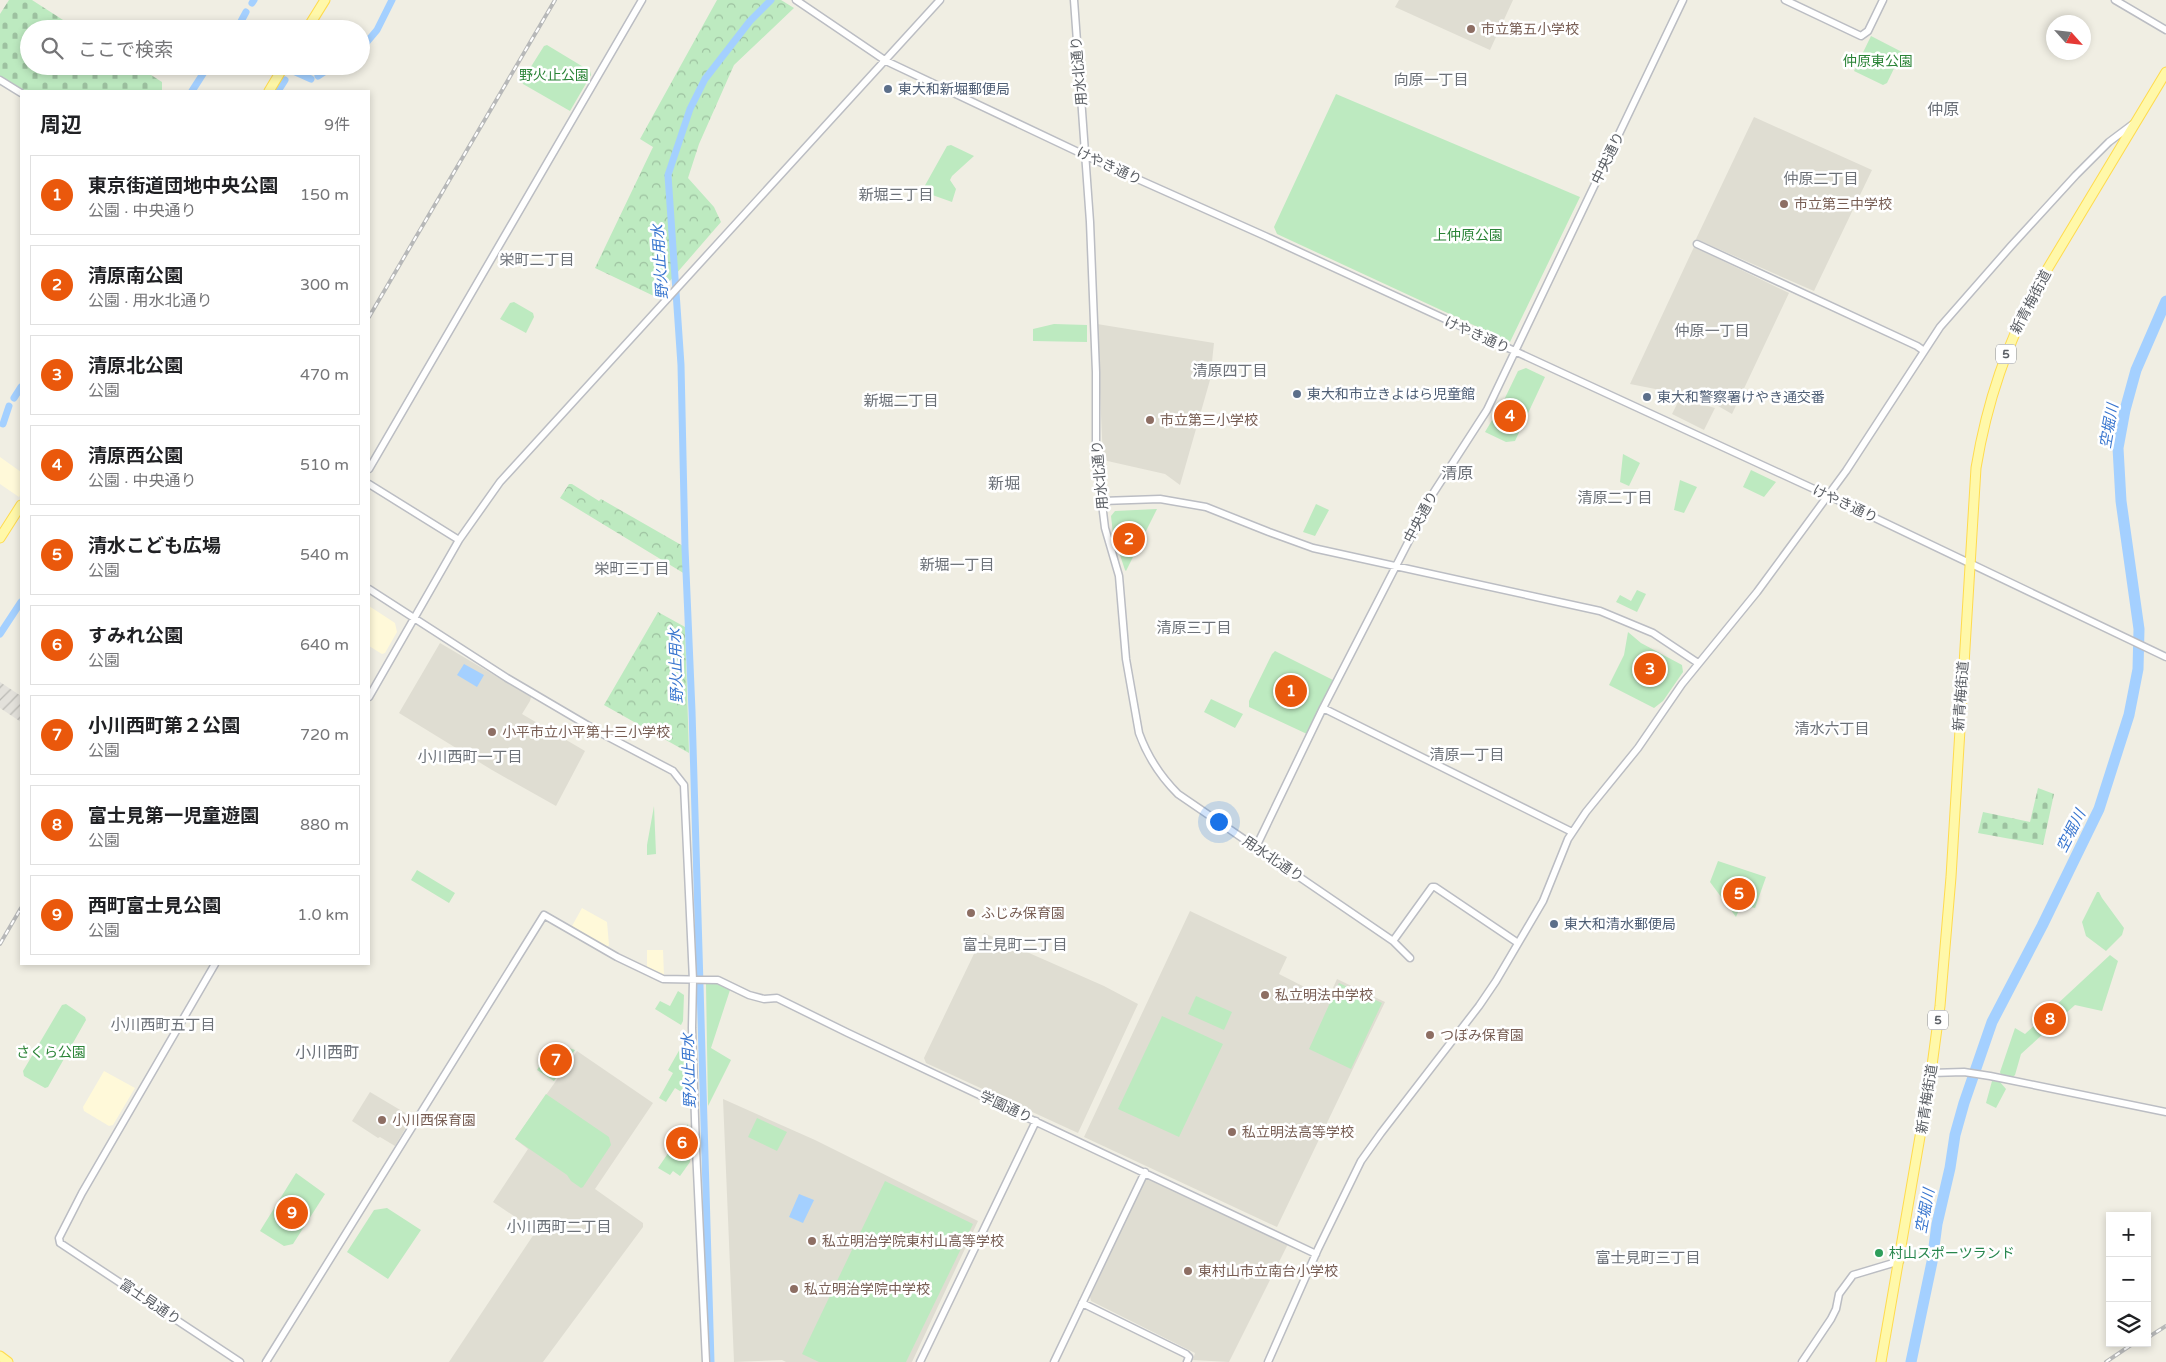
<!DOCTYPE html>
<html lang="ja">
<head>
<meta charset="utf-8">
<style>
	:root { --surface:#fff; --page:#f6f6f6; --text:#202124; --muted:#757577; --line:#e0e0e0; --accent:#ea580c }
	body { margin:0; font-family:"Varela Round","Noto Sans JP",sans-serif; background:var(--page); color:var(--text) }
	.controls { position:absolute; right:15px; bottom:15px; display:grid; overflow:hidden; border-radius:0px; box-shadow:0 2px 8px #0003 }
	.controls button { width:45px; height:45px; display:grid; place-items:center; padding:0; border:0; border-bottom:1px solid var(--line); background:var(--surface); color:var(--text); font:25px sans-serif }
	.compass { position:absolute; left:2046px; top:15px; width:45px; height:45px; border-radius:50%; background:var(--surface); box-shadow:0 2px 8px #0003; rotate:117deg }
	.you { position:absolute; left:1218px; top:821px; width:18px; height:18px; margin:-12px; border:4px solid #fff; border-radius:50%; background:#1a73e8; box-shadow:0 0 0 8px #1a73e833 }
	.badge { display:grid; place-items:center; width:32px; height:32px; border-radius:50%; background:var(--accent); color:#fff; font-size:16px; font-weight:700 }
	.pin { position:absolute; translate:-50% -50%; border:2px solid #fff; box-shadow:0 1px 5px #0006 }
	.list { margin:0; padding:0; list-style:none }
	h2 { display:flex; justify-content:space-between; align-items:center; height:65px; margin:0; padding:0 20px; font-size:21px }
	h2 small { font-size:16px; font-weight:400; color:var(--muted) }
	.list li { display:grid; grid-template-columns:32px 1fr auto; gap:15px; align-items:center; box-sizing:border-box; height:80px; margin:0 10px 10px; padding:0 10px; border:1px solid var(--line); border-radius:0px }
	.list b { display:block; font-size:19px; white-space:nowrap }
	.list p { margin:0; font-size:16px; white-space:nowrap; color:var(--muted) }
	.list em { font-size:16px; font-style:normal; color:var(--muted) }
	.icon { flex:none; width:28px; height:28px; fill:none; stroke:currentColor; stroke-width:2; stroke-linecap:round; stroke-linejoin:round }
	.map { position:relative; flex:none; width:2166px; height:1362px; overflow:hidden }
	.search { position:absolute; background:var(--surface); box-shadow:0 2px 8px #0003; left:20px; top:20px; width:350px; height:55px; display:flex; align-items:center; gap:12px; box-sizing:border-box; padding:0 18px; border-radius:28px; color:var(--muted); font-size:19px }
	.panel { position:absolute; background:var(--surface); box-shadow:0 2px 8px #0003; left:20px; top:90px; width:350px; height:875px; border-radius:0px }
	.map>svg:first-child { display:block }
	.commercial { fill:#fff9d9 }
	.industrial { fill:url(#industrial-furrows) }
	.education { fill:#dfddd2 }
	.forest { fill:url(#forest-crowns) }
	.cemetery { fill:url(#cemetery-stones) }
	.green { fill:#bdeac0 }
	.water { fill:#a4d0ff }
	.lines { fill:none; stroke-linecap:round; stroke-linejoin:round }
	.canal { stroke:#a4d0ff; stroke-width:7 }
	.river { stroke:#a4d0ff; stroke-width:11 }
	.minor-casing { stroke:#bbbdc3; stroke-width:9 }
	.major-casing { stroke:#ffdb4d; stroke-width:11 }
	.minor { stroke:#fff; stroke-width:6 }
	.major { stroke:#fff8a9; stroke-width:9 }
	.rail-casing { stroke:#b7b8b8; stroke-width:4 }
	.rail { stroke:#fff; stroke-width:2; stroke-dasharray:5.5; stroke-linecap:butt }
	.education-dot { fill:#8d6e63; stroke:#fff; stroke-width:2 }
	.service-dot { fill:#5c6f8a; stroke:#fff; stroke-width:2 }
	.leisure-dot { fill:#2e9e5b; stroke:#fff; stroke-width:2 }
	.labels { text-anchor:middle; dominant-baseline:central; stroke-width:5; stroke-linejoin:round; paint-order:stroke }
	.shield { fill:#fff; stroke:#8c8f93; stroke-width:1 }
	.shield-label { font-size:12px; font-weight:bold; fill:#5b5f65 }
	.education-label { font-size:14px; fill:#785e54; stroke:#fff; text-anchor:start }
	.park-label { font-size:14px; fill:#2b8437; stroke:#fff }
	.street-label { font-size:14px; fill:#5b5f65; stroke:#fff }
	.service-label { font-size:14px; fill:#4e5e75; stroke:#fff; text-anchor:start }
	.leisure-label { font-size:14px; fill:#27864d; stroke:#fff; text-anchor:start }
	.neighbourhood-label { font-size:15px; fill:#6c7178; stroke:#fff }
	.water-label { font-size:15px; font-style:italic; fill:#3976cf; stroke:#fff }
	.quarter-label { font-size:16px; fill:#6c7178; stroke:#fff }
</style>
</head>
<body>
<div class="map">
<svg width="2166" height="1362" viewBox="0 0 2166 1362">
	<defs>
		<pattern id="industrial-furrows" width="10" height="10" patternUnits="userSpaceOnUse" patternTransform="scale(1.25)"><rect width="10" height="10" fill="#e3e1db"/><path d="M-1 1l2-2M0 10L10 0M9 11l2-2" fill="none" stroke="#bbbab5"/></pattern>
		<pattern id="forest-crowns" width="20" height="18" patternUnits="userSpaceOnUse" patternTransform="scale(1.25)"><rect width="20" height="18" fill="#bdeac0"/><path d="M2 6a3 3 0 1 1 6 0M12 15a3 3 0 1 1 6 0" fill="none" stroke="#9dc1a0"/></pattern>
		<pattern id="cemetery-stones" width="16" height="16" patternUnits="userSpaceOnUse" patternTransform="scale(1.25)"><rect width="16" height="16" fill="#bdeac0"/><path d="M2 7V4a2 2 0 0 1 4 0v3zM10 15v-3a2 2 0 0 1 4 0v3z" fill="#9dc1a0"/></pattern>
	</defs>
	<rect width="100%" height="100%" fill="#f0eee3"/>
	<path class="commercial" d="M 0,457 L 21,472 L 21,493 L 19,497 L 0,484 Z
		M 369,606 L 395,623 L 397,632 L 385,653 L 382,654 L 369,646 Z
		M 582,908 L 607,922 L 609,945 L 607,947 L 572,926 Z
		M 647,950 L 663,950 L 664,976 L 647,969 Z
		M 104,1071 L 135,1088 L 113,1125 L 109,1126 L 84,1111 L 83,1107 Z"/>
	<path class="industrial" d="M 0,682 L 21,696 L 21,722 L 0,708 Z"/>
	<path class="education" d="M 1399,0 L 1513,0 L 1490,50 L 1395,7 Z
		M 1754,117 L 1872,170 L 1814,291 L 1696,239 Z
		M 1694,247 L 1789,293 L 1732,414 L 1706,399 L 1630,384 Z
		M 1097,324 L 1214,343 L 1210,380 L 1180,485 L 1165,474 L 1103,460 Z
		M 1680,398 L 1715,408 L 1704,430 L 1672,414 Z
		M 440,643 L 531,697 L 530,701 L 522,714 L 585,751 L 556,806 L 492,770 L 399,713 Z
		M 1190,911 L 1287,957 L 1279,974 L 1328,999 L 1337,979 L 1385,1002 L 1277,1227 L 1084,1137 Z
		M 984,933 L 1104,986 L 1138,1004 L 1078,1133 L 926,1063 L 924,1058 Z
		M 577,1051 L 653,1103 L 595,1189 L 643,1223 L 643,1227 L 543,1362 L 449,1362 L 536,1231 L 493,1202 L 528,1149 L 515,1139 Z
		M 370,1092 L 412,1117 L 395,1146 L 380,1137 L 378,1138 L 352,1121 Z
		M 723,1099 L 815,1140 L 978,1221 L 912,1362 L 786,1362 L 782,1360 L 734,1362 Z
		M 1146,1175 L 1288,1244 L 1229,1362 L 1193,1360 L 1195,1353 L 1091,1301 L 1090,1297 Z"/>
	<path class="forest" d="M 717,0 L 781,0 L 794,8 L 734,65 L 699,144 L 688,178 L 714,207 L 721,222 L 656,297 L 595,268 L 653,147 L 640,139 Z
		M 569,484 L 572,484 L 599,501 L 601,499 L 683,546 L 685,574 L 560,498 Z
		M 658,612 L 685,627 L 689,753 L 604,705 Z"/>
	<path class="cemetery" d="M 9,0 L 32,0 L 77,29 L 29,29 L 29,66 L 137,66 L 162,82 L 162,91 L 23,91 L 0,77 L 0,14 Z
		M 2038,788 L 2054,794 L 2043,845 L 1978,833 L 1983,812 L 2030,822 Z"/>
	<path class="green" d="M 1871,36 L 1902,52 L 1887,83 L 1883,85 L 1854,71 Z
		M 547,45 L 590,71 L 591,75 L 570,111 L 523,84 L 522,81 L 544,46 Z
		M 1336,94 L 1580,197 L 1510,342 L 1277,234 L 1274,227 Z
		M 951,145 L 974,156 L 952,176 L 950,180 L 956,189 L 952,202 L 924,192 L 923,189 L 947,146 Z
		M 514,302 L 533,313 L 534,317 L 526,333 L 500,319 L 510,303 Z
		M 1054,324 L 1087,325 L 1087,342 L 1033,341 L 1033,329 Z
		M 1526,368 L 1545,377 L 1515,441 L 1506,442 L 1485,432 L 1504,400 L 1518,371 Z
		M 1623,454 L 1640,463 L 1629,486 L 1620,482 Z
		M 1751,470 L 1776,482 L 1764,497 L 1743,487 Z
		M 1680,480 L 1697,487 L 1684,513 L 1674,510 Z
		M 1316,504 L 1329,510 L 1315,536 L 1303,532 Z
		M 1157,509 L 1126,571 L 1125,570 L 1113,534 L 1111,516 L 1115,511 Z
		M 1637,590 L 1646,594 L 1637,612 L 1616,602 L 1620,595 L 1631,601 Z
		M 1628,632 L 1641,643 L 1682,665 L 1683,672 L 1663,701 L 1654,708 L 1609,685 L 1624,655 Z
		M 1275,651 L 1333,680 L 1307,734 L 1249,707 L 1249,701 L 1272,654 Z
		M 1211,699 L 1243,714 L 1235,728 L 1204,712 Z
		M 654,806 L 656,854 L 647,855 L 647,845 Z
		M 1718,861 L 1766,877 L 1755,908 L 1741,905 L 1736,917 L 1710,882 Z
		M 417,870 L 455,893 L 449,903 L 411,880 Z
		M 2097,892 L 2099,892 L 2102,898 L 2124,928 L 2122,935 L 2106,951 L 2086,936 L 2082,922 Z
		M 2110,955 L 2118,961 L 2102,1011 L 2075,1005 L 2021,1054 L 2015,1075 L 2013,1077 L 2001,1075 L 2000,1072 L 2015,1028 L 2025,1034 Z
		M 1339,983 L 1382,1003 L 1351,1069 L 1309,1049 Z
		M 706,984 L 717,984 L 730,990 L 711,1048 L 731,1060 L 708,1106 Z
		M 678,991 L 684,995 L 683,1021 L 681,1025 L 655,1009 L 660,1001 L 670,1006 Z
		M 1196,996 L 1232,1012 L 1224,1030 L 1188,1014 Z
		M 66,1004 L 85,1017 L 86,1020 L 48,1087 L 45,1088 L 24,1076 L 23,1071 L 62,1005 Z
		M 1162,1016 L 1223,1044 L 1179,1137 L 1118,1109 Z
		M 685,1040 L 687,1041 L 689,1094 L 688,1096 L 675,1088 L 666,1102 L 659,1098 L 673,1073 L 668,1070 Z
		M 557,1044 L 575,1050 L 554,1081 L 537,1070 L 552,1045 Z
		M 1992,1081 L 2000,1082 L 2006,1089 L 1996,1108 L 1986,1103 Z
		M 546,1094 L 609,1137 L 611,1145 L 583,1187 L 581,1188 L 571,1181 L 567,1175 L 515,1139 Z
		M 757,1118 L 787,1132 L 777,1151 L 748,1137 Z
		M 688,1124 L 690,1162 L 680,1176 L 673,1171 L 670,1175 L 658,1168 Z
		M 296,1173 L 325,1194 L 293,1244 L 284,1246 L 260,1231 Z
		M 885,1181 L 973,1224 L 906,1362 L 819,1362 L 802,1354 Z
		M 387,1208 L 421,1230 L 388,1279 L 347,1252 L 374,1210 Z"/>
	<path class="water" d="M 464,664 L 484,675 L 477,687 L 457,675 Z
		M 799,1194 L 814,1200 L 803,1223 L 789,1217 Z"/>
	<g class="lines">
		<path class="canal" d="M 252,3 L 254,0
			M 230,29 L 233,25 L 238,27 L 246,12
			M 361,49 L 377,30 L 392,0
			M 291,70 L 311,79
			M 318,76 L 333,66
			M 192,91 L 208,66
			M 278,91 L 285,80
			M 14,398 L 21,387
			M 3,424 L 9,406
			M 0,634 L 21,602
			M 711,1362 L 692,711 L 685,548 L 681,365 L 668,175 L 690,109 L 705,79 L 750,21 L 771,0"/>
		<path class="river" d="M 1911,1362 L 1932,1262 L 1937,1224 L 1950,1168 L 1955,1135 L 1964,1103 L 1992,1022 L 2042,926 L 2099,809 L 2129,715 L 2138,669 L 2139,629 L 2121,501 L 2118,448 L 2125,410 L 2136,370 L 2166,301"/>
		<defs>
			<path id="minor" d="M 796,0 L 886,61 L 1095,160 L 1265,236 L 1827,495 L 2166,657
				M 1074,0 L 1090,222 L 1096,372 L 1096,455 L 1105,528 L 1119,576 L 1126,659 L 1139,733 C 1148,758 1160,776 1178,794 L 1393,941 L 1410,958
				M 1785,0 L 1861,36 L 1868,31 L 1883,0
				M 2115,0 L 2166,30
				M 0,80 L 21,93
				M 1697,244 L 1917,346 L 1924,351
				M 369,469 L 642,0
				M 369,484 L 459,540
				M 1102,501 L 1160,499 L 1206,507 L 1269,532 L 1313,548 L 1600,611 L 1653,633 L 1698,663
				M 369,589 L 507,678 L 599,732 L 673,771 L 684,785 L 693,980 L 692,1028 L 696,1149 L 706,1362
				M 369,697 L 459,540 L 500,482 L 940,0
				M 1323,708 L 1572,832
				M 1256,847 L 1323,708 L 1434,492 L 1487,410 L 1683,0
				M 1393,941 L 1432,887 L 1435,887 L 1518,943
				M 215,964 L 82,1193 L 59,1238 L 60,1243 L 240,1362
				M 1931,1073 L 1964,1072 L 1990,1076 L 2166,1112
				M 1082,1303 L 1186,1354 L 1189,1357 L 1187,1362
				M 266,1362 L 544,915 L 617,957 L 663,979 L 718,980 L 749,995 L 764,999 L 777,998 L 848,1033 L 1316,1254
				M 920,1362 L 1036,1121
				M 1054,1362 L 1145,1172
				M 1268,1362 L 1318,1249 L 1361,1161 L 1381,1133 L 1479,1006 L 1496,981 L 1543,901 L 1568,839 L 1586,812 L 1638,748 L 1682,684 L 1757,592 L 1846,471 L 1940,327 L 2011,246 L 2076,175 L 2109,142 L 2133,124
				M 1802,1362 L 1831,1319 L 1836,1309 L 1839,1294 L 1853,1275 L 1900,1261"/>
			<path id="major" d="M 307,29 L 325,0
				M 269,91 L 284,66
				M 0,538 L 21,505
				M 0,1356 L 8,1362
				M 1881,1362 L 1931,1073 L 1940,1006 L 1951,877 L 1976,468 C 1987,401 2007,344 2039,283 L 2166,72"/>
		</defs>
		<use href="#minor" class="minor-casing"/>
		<use href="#major" class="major-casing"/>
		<use href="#minor" class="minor"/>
		<use href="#major" class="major"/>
		<defs>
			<path id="rail" d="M 369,317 L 555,0
				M 0,944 L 21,908
				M 2147,1338 L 2166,1326
				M 2106,1362 L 2134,1343"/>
		</defs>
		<use href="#rail" class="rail-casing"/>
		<use href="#rail" class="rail"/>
	</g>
	<g class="education-dot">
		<circle cx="1471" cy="29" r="5"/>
		<circle cx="1784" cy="204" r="5"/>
		<circle cx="1150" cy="420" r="5"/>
		<circle cx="492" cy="732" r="5"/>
		<circle cx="971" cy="913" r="5"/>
		<circle cx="1265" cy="995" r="5"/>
		<circle cx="1430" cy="1035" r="5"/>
		<circle cx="382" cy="1120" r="5"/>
		<circle cx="1232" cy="1132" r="5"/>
		<circle cx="812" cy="1241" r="5"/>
		<circle cx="1188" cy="1271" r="5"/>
		<circle cx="794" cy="1289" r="5"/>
	</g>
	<g class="service-dot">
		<circle cx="888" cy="89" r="5"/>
		<circle cx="1297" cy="394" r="5"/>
		<circle cx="1647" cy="397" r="5"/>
		<circle cx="1554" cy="924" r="5"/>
	</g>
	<circle class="leisure-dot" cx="1879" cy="1253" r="5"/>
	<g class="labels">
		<g class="shield">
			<rect x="1996" y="344.5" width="20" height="19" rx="4"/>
			<rect x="1928" y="1010.5" width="20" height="19" rx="4"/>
		</g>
		<g class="shield-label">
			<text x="2006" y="354">5</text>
			<text x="1938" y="1020">5</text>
		</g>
		<g class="education-label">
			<text x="1481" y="29">市立第五小学校</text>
			<text x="1794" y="204">市立第三中学校</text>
			<text x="1160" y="420">市立第三小学校</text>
			<text x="502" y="732">小平市立小平第十三小学校</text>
			<text x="981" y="913">ふじみ保育園</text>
			<text x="1275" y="995">私立明法中学校</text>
			<text x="1440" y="1035">つぼみ保育園</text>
			<text x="392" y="1120">小川西保育園</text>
			<text x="1242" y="1132">私立明法高等学校</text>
			<text x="822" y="1241">私立明治学院東村山高等学校</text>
			<text x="1198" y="1271">東村山市立南台小学校</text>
			<text x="804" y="1289">私立明治学院中学校</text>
		</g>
		<g class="park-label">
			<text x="1878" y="61">仲原東公園</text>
			<text x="554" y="75">野火止公園</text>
			<text x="1468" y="235">上仲原公園</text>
			<text x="51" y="1052">さくら公園</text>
		</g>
		<g class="street-label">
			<text transform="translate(1079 71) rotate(-95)">用水北通り</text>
			<text transform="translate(1608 158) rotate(-64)">中央通り</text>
			<text transform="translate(1109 166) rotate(25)">けやき通り</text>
			<text transform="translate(2031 302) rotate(-62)">新青梅街道</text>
			<text transform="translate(1477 335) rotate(24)">けやき通り</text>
			<text transform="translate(1100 475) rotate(-95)">用水北通り</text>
			<text transform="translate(1845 504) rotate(25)">けやき通り</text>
			<text transform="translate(1421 517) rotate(-62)">中央通り</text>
			<text transform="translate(1961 696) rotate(-86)">新青梅街道</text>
			<text transform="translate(1273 859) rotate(34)">用水北通り</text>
			<text transform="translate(1927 1099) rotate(-81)">新青梅街道</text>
			<text transform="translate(1006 1107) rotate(25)">学園通り</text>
			<text transform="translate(150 1302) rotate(34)">富士見通り</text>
		</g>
		<g class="service-label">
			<text x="898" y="89">東大和新堀郵便局</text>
			<text x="1307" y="394">東大和市立きよはら児童館</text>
			<text x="1657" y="397">東大和警察署けやき通交番</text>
			<text x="1564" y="924">東大和清水郵便局</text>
		</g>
		<g class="leisure-label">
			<text x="1889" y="1253">村山スポーツランド</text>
		</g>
		<g class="neighbourhood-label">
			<text x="1431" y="80">向原一丁目</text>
			<text x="1821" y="179">仲原二丁目</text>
			<text x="896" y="195">新堀三丁目</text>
			<text x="537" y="260">栄町二丁目</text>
			<text x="1712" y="331">仲原一丁目</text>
			<text x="1230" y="371">清原四丁目</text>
			<text x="901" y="401">新堀二丁目</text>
			<text x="1615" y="498">清原二丁目</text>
			<text x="957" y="565">新堀一丁目</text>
			<text x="632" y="569">栄町三丁目</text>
			<text x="1194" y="628">清原三丁目</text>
			<text x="1832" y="729">清水六丁目</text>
			<text x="1467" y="755">清原一丁目</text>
			<text x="470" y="757">小川西町一丁目</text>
			<text x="1015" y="945">富士見町二丁目</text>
			<text x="163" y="1025">小川西町五丁目</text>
			<text x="559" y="1227">小川西町二丁目</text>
			<text x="1648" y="1258">富士見町三丁目</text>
		</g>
		<g class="water-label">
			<text transform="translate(660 262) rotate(-94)">野火止用水</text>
			<text transform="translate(2109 426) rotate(-80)">空堀川</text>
			<text transform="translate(676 666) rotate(-92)">野火止用水</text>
			<text transform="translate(2071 831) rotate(-63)">空堀川</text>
			<text transform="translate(689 1071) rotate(-92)">野火止用水</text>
			<text transform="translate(1925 1211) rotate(-79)">空堀川</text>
		</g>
		<g class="quarter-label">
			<text x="1943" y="110">仲原</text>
			<text x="1457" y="474">清原</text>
			<text x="1004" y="484">新堀</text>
			<text x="327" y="1053">小川西町</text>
		</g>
	</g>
</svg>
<div class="controls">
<button>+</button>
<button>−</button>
<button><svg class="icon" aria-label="layers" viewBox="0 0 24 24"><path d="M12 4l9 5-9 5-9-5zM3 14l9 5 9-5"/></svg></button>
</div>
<svg class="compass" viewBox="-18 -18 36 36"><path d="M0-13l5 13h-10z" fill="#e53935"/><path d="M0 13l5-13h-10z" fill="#757577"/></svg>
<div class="you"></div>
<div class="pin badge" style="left:1291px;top:691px">1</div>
<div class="pin badge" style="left:1129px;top:539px">2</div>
<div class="pin badge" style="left:1650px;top:669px">3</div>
<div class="pin badge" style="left:1510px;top:416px">4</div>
<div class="pin badge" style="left:1739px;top:894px">5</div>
<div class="pin badge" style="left:682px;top:1143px">6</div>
<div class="pin badge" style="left:556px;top:1060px">7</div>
<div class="pin badge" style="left:2050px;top:1019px">8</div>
<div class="pin badge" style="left:292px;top:1213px">9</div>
<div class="search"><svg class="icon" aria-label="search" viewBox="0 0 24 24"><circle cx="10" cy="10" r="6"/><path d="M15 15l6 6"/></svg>ここで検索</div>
<section class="panel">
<h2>周辺<small>9件</small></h2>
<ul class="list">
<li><span class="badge">1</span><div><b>東京街道団地中央公園</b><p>公園 · 中央通り</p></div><em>150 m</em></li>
<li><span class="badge">2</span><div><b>清原南公園</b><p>公園 · 用水北通り</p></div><em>300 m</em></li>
<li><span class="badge">3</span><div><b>清原北公園</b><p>公園</p></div><em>470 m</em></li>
<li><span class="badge">4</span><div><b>清原西公園</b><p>公園 · 中央通り</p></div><em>510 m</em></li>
<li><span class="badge">5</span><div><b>清水こども広場</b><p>公園</p></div><em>540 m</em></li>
<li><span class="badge">6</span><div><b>すみれ公園</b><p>公園</p></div><em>640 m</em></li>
<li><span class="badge">7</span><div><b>小川西町第２公園</b><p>公園</p></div><em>720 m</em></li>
<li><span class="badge">8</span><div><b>富士見第一児童遊園</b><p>公園</p></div><em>880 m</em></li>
<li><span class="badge">9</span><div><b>西町富士見公園</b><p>公園</p></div><em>1.0 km</em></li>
</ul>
</section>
</div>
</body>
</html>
